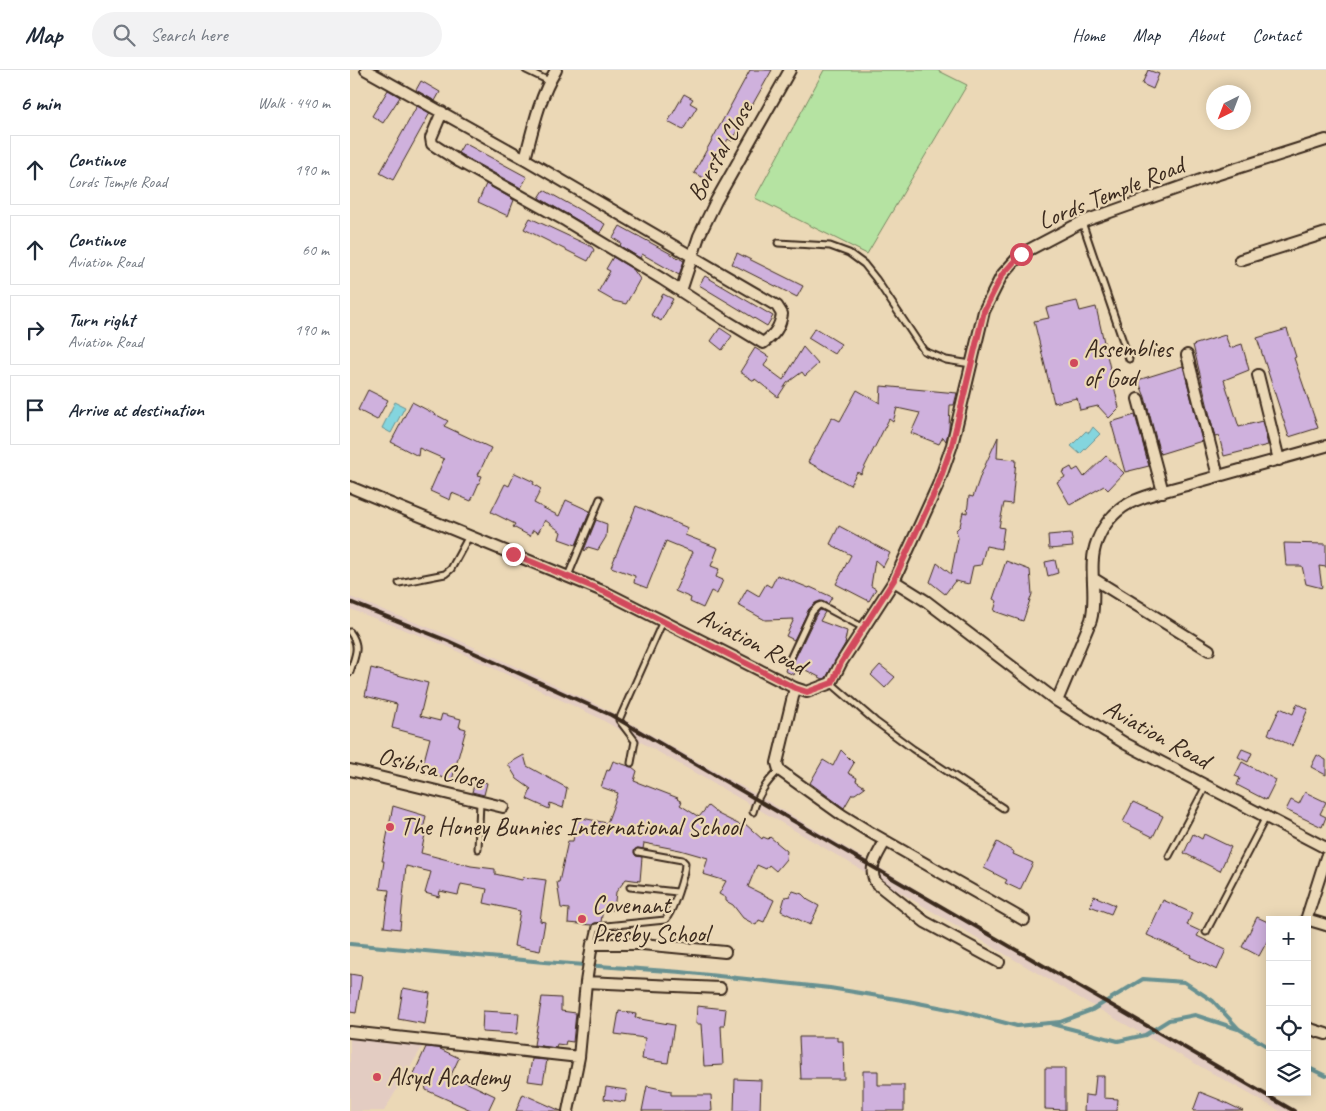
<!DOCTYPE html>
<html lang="en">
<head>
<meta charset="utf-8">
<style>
	:root { --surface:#fff; --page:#f2f2f3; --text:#1f2937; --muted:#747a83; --line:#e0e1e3 }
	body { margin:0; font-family:Caveat,sans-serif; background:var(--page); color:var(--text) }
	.controls { position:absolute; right:15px; bottom:15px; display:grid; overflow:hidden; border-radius:0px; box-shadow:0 2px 12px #0003 }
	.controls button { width:45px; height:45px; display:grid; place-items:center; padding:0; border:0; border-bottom:1px solid var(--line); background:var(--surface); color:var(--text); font:25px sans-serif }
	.compass { position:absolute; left:856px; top:15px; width:45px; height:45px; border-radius:50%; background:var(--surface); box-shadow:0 2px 12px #0003; rotate:222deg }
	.stop { position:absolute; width:15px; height:15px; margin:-11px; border:4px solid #d1495b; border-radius:50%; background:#fff }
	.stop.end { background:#d1495b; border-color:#fff; box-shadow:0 1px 5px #0008 }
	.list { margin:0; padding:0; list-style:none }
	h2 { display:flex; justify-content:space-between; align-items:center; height:65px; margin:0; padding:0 20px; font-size:21px }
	h2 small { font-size:16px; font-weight:400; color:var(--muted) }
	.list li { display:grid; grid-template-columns:32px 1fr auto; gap:15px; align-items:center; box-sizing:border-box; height:70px; margin:0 10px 10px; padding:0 10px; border:1px solid var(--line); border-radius:0px }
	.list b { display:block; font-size:19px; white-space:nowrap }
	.list p { margin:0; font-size:16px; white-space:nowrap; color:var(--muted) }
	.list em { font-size:16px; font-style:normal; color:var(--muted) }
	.icon { flex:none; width:28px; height:28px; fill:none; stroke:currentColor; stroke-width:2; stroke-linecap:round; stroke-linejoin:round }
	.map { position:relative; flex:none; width:976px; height:1041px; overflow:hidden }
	header { display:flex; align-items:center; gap:30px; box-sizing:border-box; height:70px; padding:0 25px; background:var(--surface); border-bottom:1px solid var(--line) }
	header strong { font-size:24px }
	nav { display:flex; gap:28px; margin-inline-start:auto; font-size:18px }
	.search { width:350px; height:45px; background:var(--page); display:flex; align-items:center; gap:12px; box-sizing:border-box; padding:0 18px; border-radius:28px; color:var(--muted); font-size:19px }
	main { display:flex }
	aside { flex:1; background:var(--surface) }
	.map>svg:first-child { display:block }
	.built { fill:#e3ccc2 }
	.green { fill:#b5e3a2; stroke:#788660 }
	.water { fill:#84d5de; stroke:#679191 }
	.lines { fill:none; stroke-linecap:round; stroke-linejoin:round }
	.stream { stroke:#679191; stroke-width:4 }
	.building { fill:#cfb1dd; stroke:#3b2a1e }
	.service-casing { stroke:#3b2a1e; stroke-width:9 }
	.minor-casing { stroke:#3b2a1e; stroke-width:14 }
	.service { stroke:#ebd8b6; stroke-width:5 }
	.minor { stroke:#ebd8b6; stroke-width:10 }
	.rail { stroke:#3b2a1e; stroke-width:4 }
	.route { stroke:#d1495b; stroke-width:6 }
	.poi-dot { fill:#d1495b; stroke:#ebd8b6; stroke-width:2 }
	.labels { text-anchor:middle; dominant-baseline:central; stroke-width:4.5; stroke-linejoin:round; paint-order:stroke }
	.street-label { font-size:25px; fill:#3b2a1e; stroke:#ebd8b6 }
	.poi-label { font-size:25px; fill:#3b2a1e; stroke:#ebd8b6; text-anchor:start }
</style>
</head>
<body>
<header>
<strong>Map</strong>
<div class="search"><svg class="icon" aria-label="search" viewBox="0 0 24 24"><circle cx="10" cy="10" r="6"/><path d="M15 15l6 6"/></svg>Search here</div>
<nav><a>Home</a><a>Map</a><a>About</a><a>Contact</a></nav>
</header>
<main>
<aside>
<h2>6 min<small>Walk · 440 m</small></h2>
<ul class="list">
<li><svg class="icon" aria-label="ahead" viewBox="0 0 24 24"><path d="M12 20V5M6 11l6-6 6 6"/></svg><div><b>Continue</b><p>Lords Temple Road</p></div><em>190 m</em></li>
<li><svg class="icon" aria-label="ahead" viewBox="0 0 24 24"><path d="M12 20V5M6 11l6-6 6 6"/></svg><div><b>Continue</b><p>Aviation Road</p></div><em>60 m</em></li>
<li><svg class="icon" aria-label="right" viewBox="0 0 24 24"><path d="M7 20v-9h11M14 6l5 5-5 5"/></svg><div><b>Turn right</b><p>Aviation Road</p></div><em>190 m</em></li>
<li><svg class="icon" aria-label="arrive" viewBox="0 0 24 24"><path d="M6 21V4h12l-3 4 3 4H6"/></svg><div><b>Arrive at destination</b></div></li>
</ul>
</aside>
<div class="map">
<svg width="976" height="1041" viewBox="0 0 976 1041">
	<rect width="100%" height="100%" fill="#ebd8b6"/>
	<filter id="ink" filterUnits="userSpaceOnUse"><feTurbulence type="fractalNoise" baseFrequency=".02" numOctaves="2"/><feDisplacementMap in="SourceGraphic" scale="10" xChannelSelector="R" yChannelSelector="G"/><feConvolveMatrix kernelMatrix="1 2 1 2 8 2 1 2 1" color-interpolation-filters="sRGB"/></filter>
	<g filter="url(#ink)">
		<path class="built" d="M 0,527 L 98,565 L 252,637 L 414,729 L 648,868 L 948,1041 L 930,1041 L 764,948 L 408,739 L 247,647 L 94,575 L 0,539 Z
			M 0,967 L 74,974 L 34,1041 L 0,1041 Z"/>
		<path class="green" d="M 474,0 L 587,0 L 617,15 L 517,184 L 405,128 Z"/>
		<path class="water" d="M 45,332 L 55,337 L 41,363 L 32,358 Z
			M 743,357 L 750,364 L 730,384 L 721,376 L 736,361 L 739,363 Z"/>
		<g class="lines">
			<path class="stream" d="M 0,874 L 194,892 L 331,902 L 480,918 L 558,931 L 614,942 L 667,956 L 710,952 L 742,940 L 793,909 L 834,912 L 863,931 L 889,959 L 920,978
				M 702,954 L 768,971 L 795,965 L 819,950 L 845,945 L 888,959
				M 957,997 L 976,1006"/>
		</g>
		<path class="building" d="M 400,0 L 422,0 L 382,71 L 378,69 L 356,109 L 344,103 Z
			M 798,0 L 809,4 L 803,19 L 792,14 Z
			M 71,11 L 90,22 L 85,31 L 66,20 Z
			M 38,20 L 50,27 L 33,53 L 22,46 Z
			M 334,24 L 343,29 L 340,33 L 347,37 L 333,60 L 318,52 Z
			M 67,36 L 80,43 L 43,110 L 30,103 Z
			M 114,73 L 177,107 L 171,118 L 108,83 Z
			M 136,114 L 164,130 L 158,146 L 128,132 Z
			M 194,120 L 255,154 L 250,163 L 189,128 Z
			M 180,148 L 242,177 L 244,180 L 238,191 L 174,159 Z
			M 270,156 L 334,191 L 329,205 L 292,184 L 290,188 L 270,176 L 271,173 L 263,168 Z
			M 387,183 L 453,216 L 447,227 L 382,194 Z
			M 263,187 L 283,199 L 290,209 L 276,234 L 264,231 L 248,222 L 260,201 L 256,199 Z
			M 355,206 L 423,246 L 417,256 L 349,215 Z
			M 313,224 L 323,229 L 311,251 L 301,245 Z
			M 727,231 L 730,241 L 746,237 L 769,338 L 759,348 L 748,336 L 730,340 L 727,328 L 704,333 L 684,251 L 699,248 L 696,238 Z
			M 370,258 L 382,266 L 372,280 L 361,271 Z
			M 465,258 L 491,274 L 484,284 L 458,268 Z
			M 937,259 L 946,287 L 944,288 L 968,358 L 939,367 L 907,268 Z
			M 875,265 L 880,278 L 892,274 L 899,300 L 874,310 L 889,357 L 912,351 L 918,375 L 874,386 L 869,366 L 865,367 L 843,275 Z
			M 453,277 L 468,294 L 455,306 L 452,302 L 437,313 L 428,327 L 405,309 L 404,311 L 390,302 L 405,278 L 419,287 L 414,296 L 433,310 Z
			M 833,296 L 852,371 L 810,384 L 795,327 L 788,310 Z
			M 531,316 L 607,323 L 604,335 L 600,335 L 599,359 L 596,371 L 593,367 L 589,374 L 561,363 L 570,343 L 547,338 L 543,352 L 539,349 L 511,404 L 507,402 L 500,415 L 458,392 L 482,347 L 490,351 L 507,320 L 530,333 Z
			M 18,320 L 38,330 L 27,350 L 8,340 Z
			M 62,332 L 98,351 L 94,356 L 141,378 L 128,405 L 132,406 L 121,431 L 102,423 L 100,430 L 80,421 L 94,389 L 69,378 L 68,386 L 41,372 Z
			M 785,345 L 799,396 L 775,402 L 761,352 Z
			M 648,367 L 647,388 L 666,390 L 662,434 L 654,433 L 649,457 L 654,458 L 651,479 L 636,476 L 631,495 L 623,496 L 619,514 L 605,511 L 595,524 L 580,512 L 587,493 L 601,504 L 608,468 L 606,460 L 610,456 L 613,442 L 617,443 L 619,426 L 623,427 L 631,404 Z
			M 756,386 L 774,403 L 758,420 L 754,416 L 720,435 L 707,412 L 715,407 L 712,402 L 721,397 L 723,401 L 728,398 L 734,407 Z
			M 165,403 L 184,412 L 183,414 L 191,419 L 184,433 L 209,446 L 216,430 L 240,441 L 226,475 L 209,469 L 211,462 L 195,450 L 188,463 L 183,460 L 180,466 L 163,457 L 165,454 L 141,442 L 155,414 L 159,416 Z
			M 286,436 L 338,458 L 335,465 L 368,478 L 361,496 L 369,499 L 366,507 L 373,510 L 367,524 L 361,521 L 353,538 L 340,532 L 341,528 L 325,521 L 343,482 L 316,471 L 297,518 L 284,513 L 285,506 L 261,497 Z
			M 246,450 L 257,454 L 256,467 L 248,480 L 238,477 L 235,481 L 234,480 Z
			M 489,456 L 540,483 L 533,497 L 525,490 L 521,516 L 526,519 L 519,531 L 486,514 L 501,485 L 480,474 Z
			M 721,463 L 723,477 L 699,479 L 698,465 Z
			M 934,473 L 976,474 L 976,497 L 969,496 L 972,518 L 956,514 L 952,496 L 936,496 Z
			M 705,490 L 708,503 L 698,506 L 695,492 Z
			M 656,491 L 680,500 L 682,524 L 673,551 L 644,541 L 647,531 L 643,529 Z
			M 427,505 L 459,518 L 460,517 L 482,527 L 478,534 L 470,531 L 459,539 L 444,570 L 436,566 L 444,549 L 415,550 L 388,535 L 397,519 L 409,526 L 416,514 L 421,517 Z
			M 470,540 L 475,542 L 470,551 L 497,561 L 495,571 L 496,572 L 476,608 L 473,609 L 448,596 L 444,605 L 435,601 L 437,595 L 443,593 L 466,545 Z
			M 530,595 L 545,607 L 535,618 L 521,605 Z
			M 21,598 L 78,613 L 70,646 L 90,651 L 92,644 L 111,649 L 109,657 L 116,659 L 102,710 L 71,702 L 80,668 L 42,658 L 47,634 L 15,626 Z
			M 947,634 L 958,639 L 942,676 L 918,664 L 930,638 L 943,644 Z
			M 892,679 L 902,683 L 898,692 L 888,687 Z
			M 491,680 L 504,693 L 498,703 L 507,708 L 506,711 L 515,717 L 505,724 L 502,724 L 494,738 L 460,713 L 473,690 L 483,696 Z
			M 174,685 L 177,696 L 217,718 L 213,738 L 200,733 L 199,739 L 177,729 L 181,719 L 167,709 L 158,694 Z
			M 967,685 L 976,690 L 976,705 L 961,697 Z
			M 263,691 L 282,697 L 287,701 L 284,711 L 328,728 L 327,729 L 332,732 L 330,735 L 349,747 L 358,736 L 368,744 L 390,755 L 393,752 L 412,769 L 413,767 L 418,769 L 420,767 L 437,781 L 436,789 L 426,801 L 419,795 L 416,799 L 407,795 L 398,817 L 424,830 L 414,852 L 409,850 L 406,855 L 393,848 L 383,835 L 376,831 L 376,828 L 369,824 L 376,811 L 353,804 L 358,788 L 330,780 L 294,773 L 293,779 L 287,778 L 284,782 L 286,786 L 292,787 L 290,811 L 276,809 L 266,822 L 264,840 L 253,839 L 251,852 L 245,853 L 242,855 L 218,853 L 219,839 L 211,838 L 207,812 L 209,812 L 218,771 L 223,771 L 227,747 L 257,753 L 268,723 L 251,717 L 257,700 L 259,701 Z
			M 892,692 L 926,710 L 916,730 L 887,715 L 890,708 L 885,706 Z
			M 126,709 L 137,713 L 134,725 L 122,722 Z
			M 955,722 L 976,732 L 970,744 L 976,747 L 972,757 L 936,740 L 941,730 L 949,734 Z
			M 783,732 L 813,746 L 803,767 L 773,752 Z
			M 43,736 L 76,746 L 73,760 L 76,760 L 71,783 L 121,796 L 145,799 L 145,804 L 172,810 L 173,807 L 196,810 L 190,851 L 195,852 L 190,881 L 164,876 L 170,841 L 134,833 L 137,819 L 111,814 L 108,825 L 90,821 L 89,827 L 75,823 L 81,802 L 56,796 L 50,859 L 34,857 L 39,820 L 30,819 L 34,791 L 32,791 Z
			M 843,764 L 852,769 L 854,764 L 881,777 L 870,801 L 834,783 Z
			M 647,772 L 664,782 L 663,784 L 683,793 L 670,820 L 655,813 L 657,810 L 634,798 Z
			M 443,821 L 452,824 L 458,830 L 469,836 L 460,855 L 431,841 L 435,827 L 440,826 Z
			M 744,826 L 765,835 L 761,844 L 740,836 Z
			M 813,830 L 842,843 L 837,855 L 850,861 L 847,866 L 876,880 L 867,900 L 840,887 L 841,885 L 797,865 Z
			M 907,847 L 920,853 L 920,866 L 909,886 L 892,877 Z
			M 0,904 L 12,906 L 6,943 L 0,942 Z
			M 53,918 L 80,923 L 75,954 L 48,949 Z
			M 192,927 L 211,928 L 211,941 L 226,943 L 223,972 L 216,971 L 215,975 L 207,974 L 206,978 L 184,975 Z
			M 347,936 L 376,939 L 374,956 L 371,956 L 373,995 L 354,996 L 351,954 L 346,954 Z
			M 133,941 L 169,943 L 167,964 L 132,962 Z
			M 269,941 L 286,944 L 285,948 L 324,955 L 318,993 L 292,989 L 295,968 L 265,964 Z
			M 449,967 L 487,967 L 487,971 L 493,971 L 494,1009 L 451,1009 Z
			M 76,977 L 88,978 L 109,988 L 101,1005 L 145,1026 L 138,1041 L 123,1041 L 76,1020 L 75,1014 L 62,1008 Z
			M 182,989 L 197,990 L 193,1013 L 178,1011 Z
			M 695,998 L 715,998 L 715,1040 L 695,1039 Z
			M 513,1001 L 528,1001 L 528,1015 L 554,1015 L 554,1041 L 513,1041 Z
			M 746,1006 L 754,1006 L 754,1028 L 768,1029 L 767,1041 L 734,1041 L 735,1025 L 744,1026 Z
			M 385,1009 L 411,1010 L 410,1041 L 384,1041 Z
			M 297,1016 L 321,1021 L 321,1025 L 361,1025 L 362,1041 L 292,1041 Z
			M 256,1017 L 277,1020 L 275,1032 L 254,1029 Z
			M 850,1022 L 870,1030 L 893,1041 L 843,1041 Z
			M 173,1024 L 211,1041 L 166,1041 Z"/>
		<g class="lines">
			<defs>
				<path id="service" d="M 176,0 L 199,11
					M 732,152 L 779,289
					M 428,173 L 480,176 L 499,183 L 514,194 L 526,209 L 574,281 L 596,290 L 621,294
					M 218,506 L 250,429
					M 49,513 L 95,504 L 101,499 L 119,466
					M 0,562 C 11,577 5,585 0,602
					M 439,591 L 462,542 L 468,536 L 471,535 L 514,558
					M 481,613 L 525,651 L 563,679 L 653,738
					M 281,693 L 285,671 L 269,650 L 313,551
					M 403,742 C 408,724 416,713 429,700
					M 128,779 L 130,732
					M 819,786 L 856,716
					M 280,817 L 327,822
					M 856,862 L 916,747
					M 242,874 L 246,857 L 315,850 C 323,842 335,804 335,793 L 332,790 L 288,782"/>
				<path id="minor" d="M 16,0 L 175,89 L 427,236 L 432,244 C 430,258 424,265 413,273 L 375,250 L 312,209 L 216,151 L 110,92 L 82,74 L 81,68 L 92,42
					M 175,89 C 183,58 189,28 206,0
					M 890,190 L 976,163
					M 331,221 L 349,166 L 366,131 L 440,0
					M 837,285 L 868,406
					M 908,305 L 929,390
					M 788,329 L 813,422
					M 0,417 L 255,522 L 445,618 L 457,622 L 481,613 L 491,593 L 544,511 L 588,415 L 602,375 L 634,241 L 652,205 L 671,184 L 732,152 L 856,108 L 976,70
					M 744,509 L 859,580
					M 544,511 L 576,531 L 707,631 L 776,674 L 976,778
					M 445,618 L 427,693 L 429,700 L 492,745 L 518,761 L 674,850
					M 707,631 L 741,550 C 748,524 737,496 747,471 C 753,456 764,442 778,434 C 796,424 820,420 840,414 C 885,401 931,389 976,376
					M 0,700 L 153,737
					M 535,771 C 528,785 517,797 526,813 L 575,852 L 649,892
					M 956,849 L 976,855
					M 956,850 L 976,787
					M 236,912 L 370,918
					M 957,958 L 976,964
					M 0,962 L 229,987
					M 218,1041 L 229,987 L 236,912 L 242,874 L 292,874 L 375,882"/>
			</defs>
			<use href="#service" class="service-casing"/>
			<use href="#minor" class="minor-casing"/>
			<use href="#service" class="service"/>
			<use href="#minor" class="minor"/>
			<path class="rail" d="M 0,532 L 98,571 L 261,645 L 944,1041"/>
		</g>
	</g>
	<g class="lines" filter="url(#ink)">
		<path class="route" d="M 163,484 L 255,522 L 445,618 L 457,622 L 482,613 L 491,593 L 544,510 L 588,415 L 602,375 L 634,241 L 652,205 L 671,184"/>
	</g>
	<g class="poi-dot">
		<circle cx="724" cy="293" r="5"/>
		<circle cx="40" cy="757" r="5"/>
		<circle cx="232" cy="849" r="5"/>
		<circle cx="27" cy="1007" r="5"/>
	</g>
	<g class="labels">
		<g class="street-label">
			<text transform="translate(370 81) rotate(-61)">Borstal Close</text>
			<text transform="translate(761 123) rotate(-22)">Lords Temple Road</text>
			<text transform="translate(402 571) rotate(27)">Aviation Road</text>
			<text transform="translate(807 664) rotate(29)">Aviation Road</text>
			<text transform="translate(81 698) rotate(14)">Osibisa Close</text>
		</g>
		<g class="poi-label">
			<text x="734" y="279">Assemblies<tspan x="734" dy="29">of God</tspan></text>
			<text x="50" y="757">The Honey Bunnies International School</text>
			<text x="242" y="835">Covenant<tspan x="242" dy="29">Presby School</tspan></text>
			<text x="37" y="1007">Alsyd Academy</text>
		</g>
	</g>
</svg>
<div class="controls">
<button>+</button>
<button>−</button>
<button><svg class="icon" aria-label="locate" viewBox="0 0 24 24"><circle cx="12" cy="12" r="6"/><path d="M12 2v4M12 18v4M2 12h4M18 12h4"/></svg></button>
<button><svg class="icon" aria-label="layers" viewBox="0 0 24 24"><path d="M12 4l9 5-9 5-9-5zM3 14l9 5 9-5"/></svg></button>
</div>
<svg class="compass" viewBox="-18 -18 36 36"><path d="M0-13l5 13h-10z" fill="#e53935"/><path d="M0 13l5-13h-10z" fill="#747a83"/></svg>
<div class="stop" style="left:671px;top:184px"></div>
<div class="stop end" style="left:163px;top:484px"></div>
</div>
</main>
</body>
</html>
